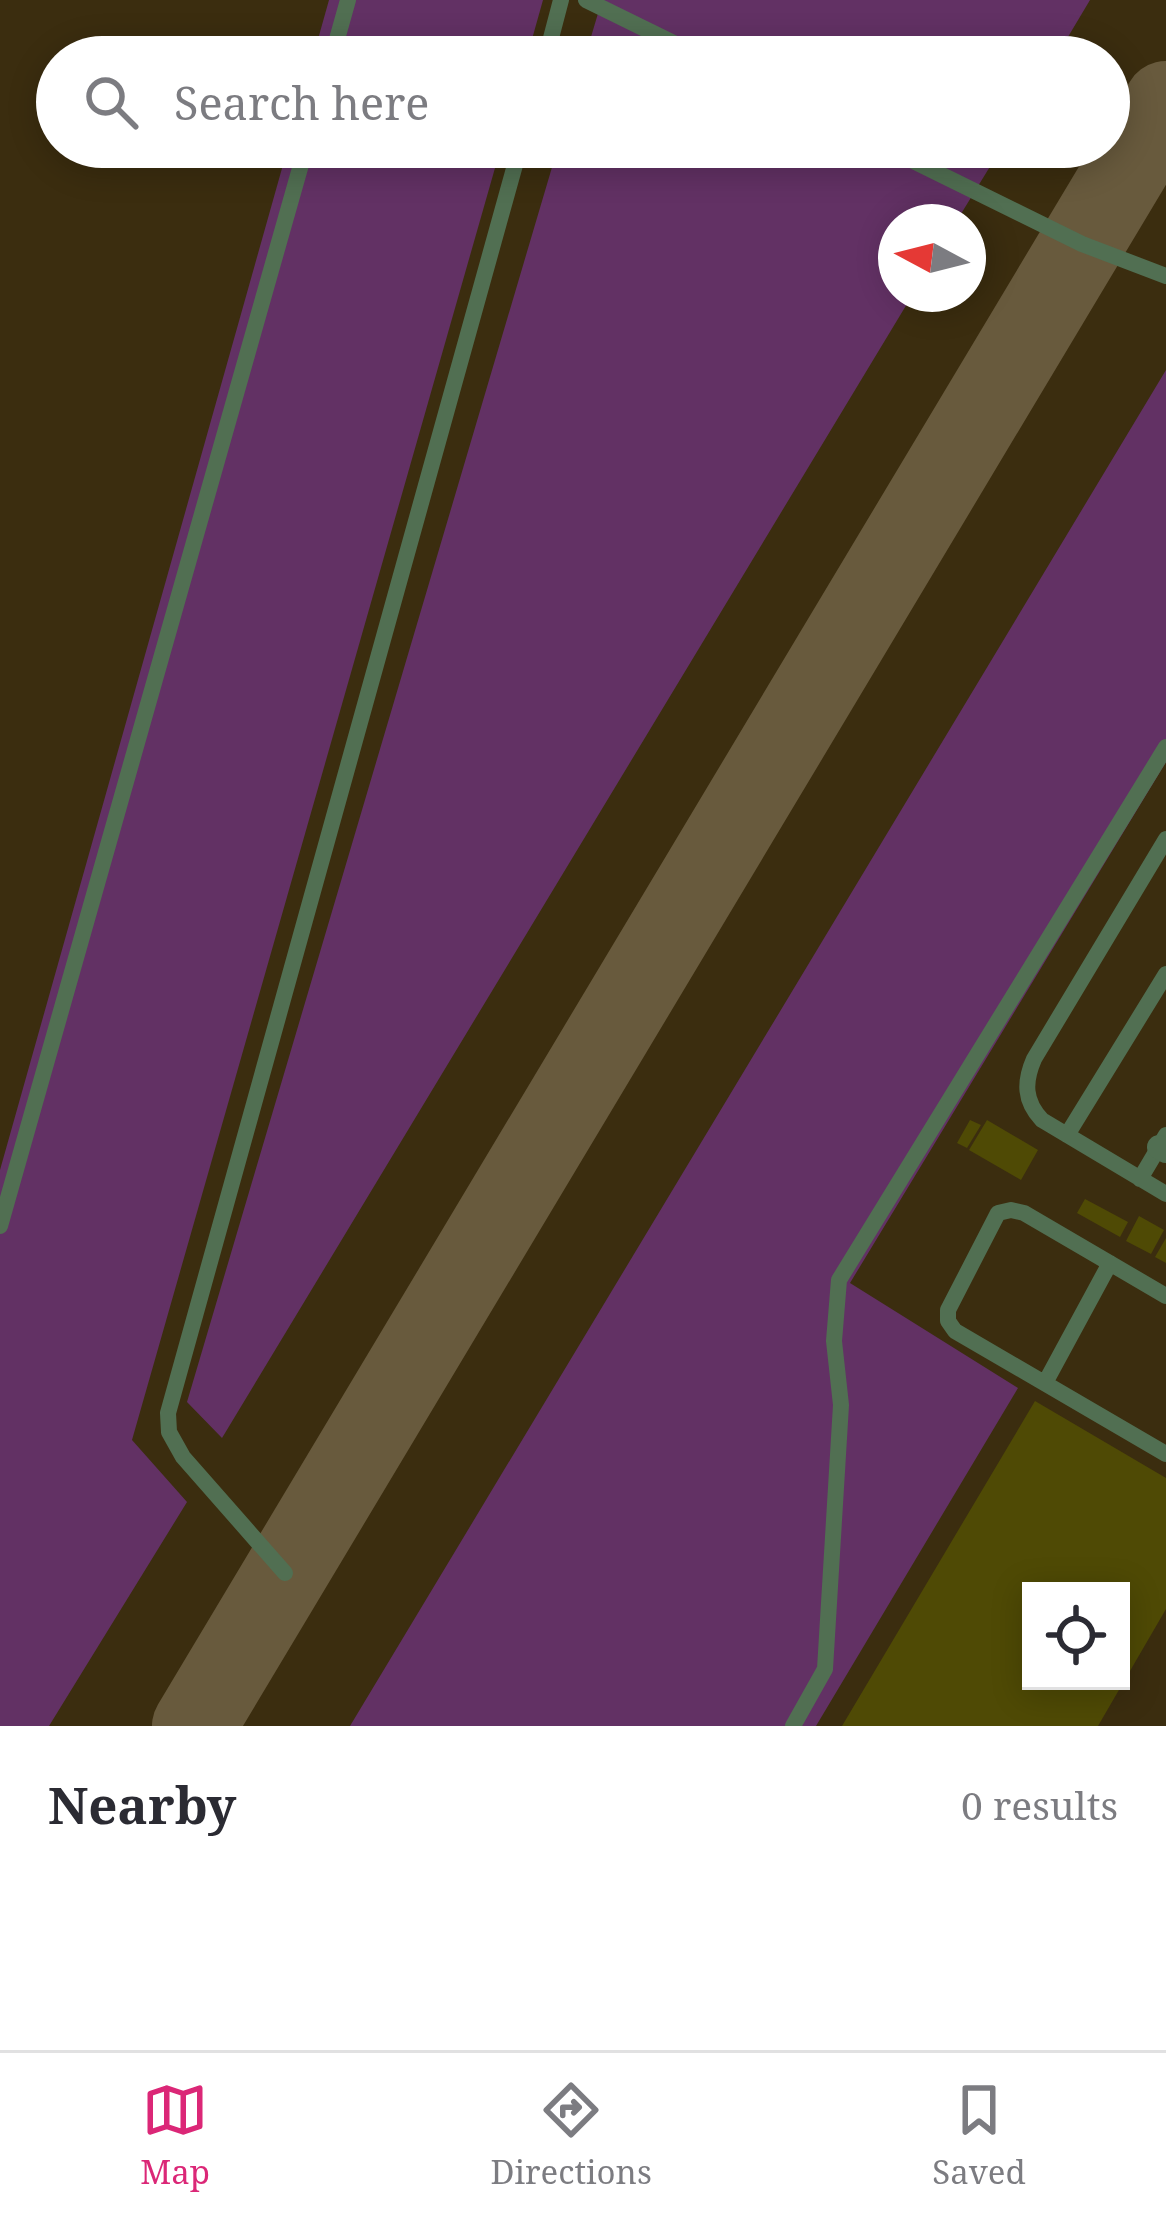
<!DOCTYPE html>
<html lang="en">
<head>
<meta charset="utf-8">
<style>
	:root { --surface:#fff; --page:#f7f7f7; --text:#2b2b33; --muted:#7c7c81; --line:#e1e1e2; --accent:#db2777 }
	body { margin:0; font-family:"Noto Serif",serif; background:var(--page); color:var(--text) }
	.controls { position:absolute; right:36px; bottom:36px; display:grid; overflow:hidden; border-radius:0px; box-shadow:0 6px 30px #0003 }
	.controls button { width:108px; height:108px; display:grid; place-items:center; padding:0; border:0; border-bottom:3px solid var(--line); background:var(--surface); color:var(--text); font:60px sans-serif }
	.compass { position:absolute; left:878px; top:204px; width:108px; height:108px; border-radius:50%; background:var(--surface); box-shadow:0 6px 30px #0003; rotate:277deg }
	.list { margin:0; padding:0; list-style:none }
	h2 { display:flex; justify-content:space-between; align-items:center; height:156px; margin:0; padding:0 48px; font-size:51px }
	h2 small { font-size:39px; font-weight:400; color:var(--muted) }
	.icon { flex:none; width:66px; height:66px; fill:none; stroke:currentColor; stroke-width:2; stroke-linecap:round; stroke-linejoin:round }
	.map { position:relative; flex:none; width:1166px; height:1726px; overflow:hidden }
	.search { position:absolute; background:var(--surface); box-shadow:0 6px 30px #0003; left:36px; right:36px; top:36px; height:132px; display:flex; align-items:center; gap:30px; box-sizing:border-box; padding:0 42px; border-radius:66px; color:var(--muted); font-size:45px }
	.sheet { height:324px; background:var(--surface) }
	nav { display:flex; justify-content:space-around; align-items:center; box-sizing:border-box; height:168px; border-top:3px solid var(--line); background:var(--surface); font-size:33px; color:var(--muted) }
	nav a { display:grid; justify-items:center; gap:6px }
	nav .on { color:var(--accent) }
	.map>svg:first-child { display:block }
	.green { fill:#623164 }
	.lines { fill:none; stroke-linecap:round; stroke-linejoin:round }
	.taxiway { stroke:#685a3d; stroke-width:84 }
	.building { fill:#4f4a05; fill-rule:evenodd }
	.service { stroke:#516f52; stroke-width:16 }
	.pedestrian { stroke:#516f52; stroke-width:24 }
</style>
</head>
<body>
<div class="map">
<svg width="1166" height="1726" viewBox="0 0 1166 1726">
	<rect width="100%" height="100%" fill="#3b2d0f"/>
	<path class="green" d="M 329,0 L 543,0 L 527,57 L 313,57 Z
		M 602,0 L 1090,0 L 1056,57 L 585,57 Z
		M 288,147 L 501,147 L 132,1440 L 187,1502 L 49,1726 L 0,1726 L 0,1170 Z
		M 558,147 L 1002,147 L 956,222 L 896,222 L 896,294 L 913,294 L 222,1438 L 187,1402 Z
		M 1166,370 L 1166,762 L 850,1283 L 1018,1388 L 816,1726 L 350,1726 Z"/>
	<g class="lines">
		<path class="taxiway" d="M 194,1726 L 1166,103"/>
	</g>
	<path class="building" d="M 970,1120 L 981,1125 L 967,1148 L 957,1143 Z
		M 987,1120 L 1038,1150 L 1021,1180 L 969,1150 Z
		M 1085,1199 L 1128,1222 L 1120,1237 L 1077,1213 Z
		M 1139,1216 L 1164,1230 L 1151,1254 L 1126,1241 Z
		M 1166,1238 L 1166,1263 L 1155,1257 Z
		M 1035,1401 L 1166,1478 L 1166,1609 L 1098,1726 L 842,1726 ZM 1031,1591 L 1121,1591 L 1121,1681 L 1031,1681 Z"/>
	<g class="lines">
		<path class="service" d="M 586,0 L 702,57
			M 332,57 L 348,0
			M 546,57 L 561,0
			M 885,147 L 1082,244 L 1166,276
			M 1166,839 L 1034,1059 C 1024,1082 1024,1101 1042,1120 L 1166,1194
			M 1067,1135 L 1166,974
			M 1140,1179 L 1166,1135
			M 0,1226 L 306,147
			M 1166,1296 L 1024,1213 L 1011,1210 L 998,1213 L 948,1310 L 948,1321 L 955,1331 L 1166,1454
			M 1045,1383 L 1110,1263
			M 285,1573 L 183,1457 L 169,1432 L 168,1413 L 520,147
			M 793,1726 L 825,1669 L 841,1405 L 834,1341 L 839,1280 L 1166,747"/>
		<path class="pedestrian" d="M 1159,1147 L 1166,1151"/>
	</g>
</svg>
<div class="controls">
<button><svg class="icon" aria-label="locate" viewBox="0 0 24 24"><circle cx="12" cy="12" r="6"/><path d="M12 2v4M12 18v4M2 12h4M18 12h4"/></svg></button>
</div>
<svg class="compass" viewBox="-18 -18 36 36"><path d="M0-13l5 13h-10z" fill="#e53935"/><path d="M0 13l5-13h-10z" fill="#7c7c81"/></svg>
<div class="search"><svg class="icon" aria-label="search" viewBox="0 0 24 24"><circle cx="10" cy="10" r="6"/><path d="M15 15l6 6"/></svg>Search here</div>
</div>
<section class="sheet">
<h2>Nearby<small>0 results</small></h2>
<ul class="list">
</ul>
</section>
<nav>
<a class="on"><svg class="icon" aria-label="map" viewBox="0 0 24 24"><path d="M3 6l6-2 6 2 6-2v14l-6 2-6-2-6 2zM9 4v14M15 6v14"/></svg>Map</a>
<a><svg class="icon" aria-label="directions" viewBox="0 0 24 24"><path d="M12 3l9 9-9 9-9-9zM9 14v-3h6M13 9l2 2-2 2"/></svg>Directions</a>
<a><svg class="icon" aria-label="saved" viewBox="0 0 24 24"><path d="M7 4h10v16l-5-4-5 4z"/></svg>Saved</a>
</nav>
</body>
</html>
